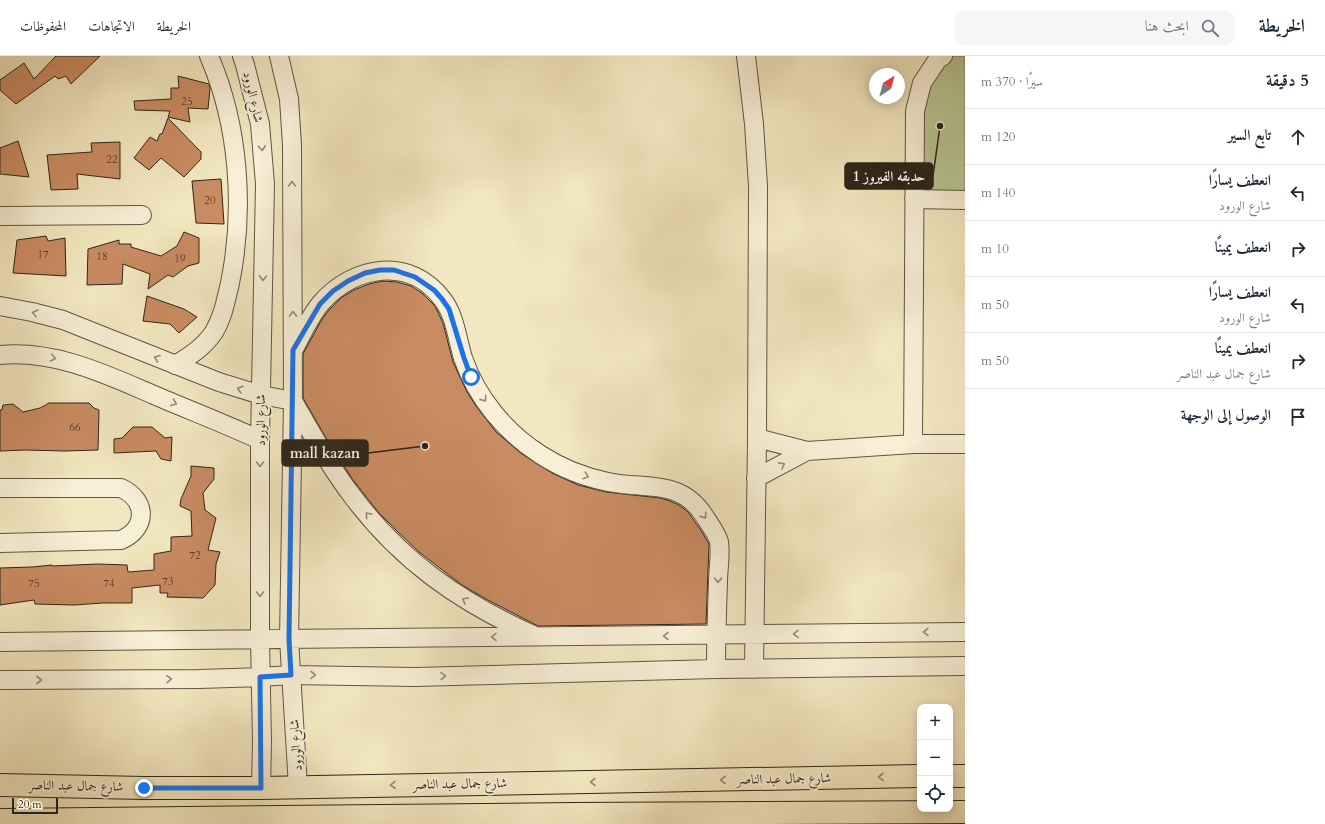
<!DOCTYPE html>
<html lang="ar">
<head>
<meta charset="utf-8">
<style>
	:root { --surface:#fff; --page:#f6f6f7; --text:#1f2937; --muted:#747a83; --line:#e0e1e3 }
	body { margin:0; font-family:Cardo,Amiri,serif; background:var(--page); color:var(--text); direction:rtl }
	.controls { position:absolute; right:12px; bottom:12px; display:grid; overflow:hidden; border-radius:8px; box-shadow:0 2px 10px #0003 }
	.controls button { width:36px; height:36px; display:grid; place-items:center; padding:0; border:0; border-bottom:1px solid var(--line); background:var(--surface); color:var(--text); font:20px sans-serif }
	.compass { position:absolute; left:869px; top:12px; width:36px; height:36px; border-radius:50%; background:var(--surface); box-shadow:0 2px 10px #0003; rotate:36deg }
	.scale { position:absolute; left:12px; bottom:10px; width:46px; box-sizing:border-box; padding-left:4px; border:2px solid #2e261b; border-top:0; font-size:11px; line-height:14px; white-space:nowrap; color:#2e261b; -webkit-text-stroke:3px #f7efd6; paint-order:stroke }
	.stop { position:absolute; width:12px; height:12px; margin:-9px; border:3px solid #1a73e8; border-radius:50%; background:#fff }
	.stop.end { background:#1a73e8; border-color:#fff; box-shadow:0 1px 4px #0008 }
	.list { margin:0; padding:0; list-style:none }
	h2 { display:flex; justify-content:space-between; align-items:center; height:52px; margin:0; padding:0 16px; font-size:17px }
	h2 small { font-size:13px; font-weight:400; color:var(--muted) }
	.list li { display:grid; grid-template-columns:26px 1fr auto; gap:12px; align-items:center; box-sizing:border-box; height:56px; padding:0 16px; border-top:1px solid var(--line) }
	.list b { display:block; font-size:15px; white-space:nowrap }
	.list p { margin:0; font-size:13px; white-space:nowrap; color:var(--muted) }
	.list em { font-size:13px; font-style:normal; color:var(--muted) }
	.icon { flex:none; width:22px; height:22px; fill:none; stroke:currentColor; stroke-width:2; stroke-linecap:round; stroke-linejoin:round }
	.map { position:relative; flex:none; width:965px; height:768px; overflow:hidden; direction:ltr }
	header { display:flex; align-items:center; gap:24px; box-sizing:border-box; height:56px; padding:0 20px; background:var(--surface); border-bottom:1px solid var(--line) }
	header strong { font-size:19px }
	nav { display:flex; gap:22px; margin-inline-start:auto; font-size:14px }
	.search { width:280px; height:36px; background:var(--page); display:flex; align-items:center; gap:10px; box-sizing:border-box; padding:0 14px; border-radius:12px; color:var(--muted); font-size:15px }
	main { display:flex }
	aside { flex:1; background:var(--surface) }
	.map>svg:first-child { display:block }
	.green { fill:#b8c695; stroke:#737658 }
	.building { fill:#c98b61; stroke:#2e261b }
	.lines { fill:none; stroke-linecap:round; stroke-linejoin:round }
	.minor-casing { stroke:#5f5644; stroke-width:20 }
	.major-casing { stroke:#2e261b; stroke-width:24 }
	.minor { stroke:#f7efd6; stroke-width:18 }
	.major { stroke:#f2e7c0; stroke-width:22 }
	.oneway { stroke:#928a78 }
	.oneway2 { stroke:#90866e }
	.route { stroke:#1a73e8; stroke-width:5 }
	.labels { text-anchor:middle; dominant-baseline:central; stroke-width:4; stroke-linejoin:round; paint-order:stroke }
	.number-label { font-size:11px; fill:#553f2c }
	.street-label { font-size:13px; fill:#2e261b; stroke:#f7efd6 }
	.leader { fill:none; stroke:#2e261b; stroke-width:1.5 }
	.callout-dot { fill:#2e261b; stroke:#f7efd6; stroke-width:1.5 }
	.callout { fill:#2e261b; stroke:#2e261b; stroke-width:1.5 }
	.callout-label { font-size:14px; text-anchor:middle; font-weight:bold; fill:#fff }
</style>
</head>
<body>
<header>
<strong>الخريطة</strong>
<div class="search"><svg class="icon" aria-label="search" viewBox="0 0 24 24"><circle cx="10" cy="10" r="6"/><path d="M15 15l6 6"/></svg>ابحث هنا</div>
<nav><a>الخريطة</a><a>الاتجاهات</a><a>المحفوظات</a></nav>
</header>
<main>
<aside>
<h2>5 دقيقة<small>سيرًا · 370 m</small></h2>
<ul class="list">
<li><svg class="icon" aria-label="ahead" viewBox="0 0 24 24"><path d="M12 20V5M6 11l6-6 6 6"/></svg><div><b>تابع السير</b></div><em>120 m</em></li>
<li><svg class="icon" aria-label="left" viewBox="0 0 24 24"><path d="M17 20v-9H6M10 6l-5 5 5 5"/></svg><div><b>انعطف يسارًا</b><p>شارع الورود</p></div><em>140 m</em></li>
<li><svg class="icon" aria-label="right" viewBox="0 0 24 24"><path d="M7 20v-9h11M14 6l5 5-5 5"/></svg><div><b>انعطف يمينًا</b></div><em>10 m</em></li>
<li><svg class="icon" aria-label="left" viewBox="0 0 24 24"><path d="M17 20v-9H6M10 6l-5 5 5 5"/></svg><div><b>انعطف يسارًا</b><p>شارع الورود</p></div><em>50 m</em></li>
<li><svg class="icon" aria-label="right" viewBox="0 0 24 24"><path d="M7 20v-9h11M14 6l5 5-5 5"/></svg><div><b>انعطف يمينًا</b><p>شارع جمال عبد الناصر</p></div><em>50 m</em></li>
<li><svg class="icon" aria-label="arrive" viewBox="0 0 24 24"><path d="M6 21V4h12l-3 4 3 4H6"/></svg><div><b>الوصول إلى الوجهة</b></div></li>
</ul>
</aside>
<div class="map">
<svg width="965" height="768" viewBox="0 0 965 768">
	<rect width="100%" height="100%" fill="#f2e7c0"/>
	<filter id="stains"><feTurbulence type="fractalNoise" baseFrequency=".005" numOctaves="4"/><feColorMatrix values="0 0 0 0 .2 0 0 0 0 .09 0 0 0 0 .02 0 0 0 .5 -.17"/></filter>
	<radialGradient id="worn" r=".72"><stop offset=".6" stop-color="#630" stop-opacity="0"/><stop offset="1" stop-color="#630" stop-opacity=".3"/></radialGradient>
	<path class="green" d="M 943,0 L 965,0 L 965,144 L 914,143 L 915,55 Z"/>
	<path class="building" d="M 56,0 L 100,0 L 71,28 L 66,20 L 58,23 L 55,20 L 16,48 L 0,34 L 0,24 L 24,7 L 34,23 Z
		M 178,20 L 209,28 L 210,32 L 208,53 L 188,52 L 190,66 L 168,61 L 170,55 L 135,54 L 134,45 L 171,43 L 171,32 L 179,32 Z
		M 168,62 L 201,96 L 201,103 L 184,121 L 161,102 L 149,114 L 134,102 L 150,81 L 157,85 L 160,78 L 162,78 Z
		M 18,85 L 29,121 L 0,118 L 0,92 Z
		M 120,86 L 120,123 L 77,118 L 78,133 L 51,134 L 47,99 L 92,96 L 91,87 Z
		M 221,123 L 224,168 L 196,167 L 192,125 Z
		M 184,176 L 199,182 L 199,207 L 188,210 L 173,221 L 168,219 L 148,233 L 150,218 L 123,208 L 122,228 L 87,229 L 88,193 L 119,184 L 119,188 L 131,188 L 131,191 L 161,200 L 177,190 Z
		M 46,180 L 48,185 L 65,182 L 66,220 L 13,217 L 17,184 Z
		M 383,225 L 397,226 L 411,230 L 423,238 L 435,250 L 443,267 L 453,306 L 467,336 L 476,350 L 496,376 L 522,398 L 552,417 L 578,429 L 606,436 L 660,442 L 670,445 L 679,449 L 688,456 L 702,476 L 709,488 L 706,568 L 538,570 L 486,543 L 462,529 L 419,496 L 399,477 L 379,457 L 353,424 L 330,389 L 303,342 L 303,298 L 322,263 L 329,254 L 341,242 L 354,234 L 369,228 Z
		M 147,240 L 184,253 L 197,261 L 179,277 L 170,268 L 143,265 Z
		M 49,347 L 89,347 L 94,352 L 99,354 L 98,394 L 65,395 L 25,394 L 0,395 L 0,354 L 2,354 L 3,349 L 13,348 L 23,356 L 40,352 Z
		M 133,371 L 152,371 L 165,382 L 172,381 L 171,405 L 161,403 L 156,395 L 114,397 L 114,383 L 122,382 Z
		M 191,410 L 214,412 L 214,423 L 203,437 L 205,454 L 216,462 L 208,494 L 220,496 L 216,508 L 215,529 L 203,542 L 167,541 L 168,537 L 160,537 L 160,529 L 132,532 L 132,547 L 103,547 L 74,549 L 35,548 L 34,544 L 0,549 L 0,512 L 32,511 L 52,509 L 52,510 L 98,508 L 127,509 L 128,516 L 154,514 L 154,498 L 171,495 L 171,481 L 192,480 L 191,455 L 180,450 L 181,443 L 191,420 Z"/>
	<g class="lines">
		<defs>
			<path id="minor" d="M 242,0 L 245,9 L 260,68 L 265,128 L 260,384 L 260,583 L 262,686 L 261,732
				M 279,0 L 289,43 L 292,89 L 293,345 L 289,583 L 298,731
				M 746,0 L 754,68 L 758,130 L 757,382 L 754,613
				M 914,143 L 965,144
				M 0,160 L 142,159
				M 0,250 L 32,256 L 63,264 L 219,326 L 261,339 L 293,345 C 312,378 330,411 353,441 C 401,505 460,546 533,579
				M 294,293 C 302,278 310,260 321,247 C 354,209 411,200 443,244 C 455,260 457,282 463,302 C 477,342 505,376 541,399 C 561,412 584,421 608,426 C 646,434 681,422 705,461 C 709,467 718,480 719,486 C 721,498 718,514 718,526 C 717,555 716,584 716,613
				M 0,299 C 55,294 105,318 154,339 C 189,354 225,368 260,384
				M 175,309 C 190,300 204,291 214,276 C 223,261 226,244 230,227 C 245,153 239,69 209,0
				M 757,382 L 807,395 L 913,388 L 965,388
				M 913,388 L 915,55 L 922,27 L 938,3 L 943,0
				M 756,422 L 807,395
				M 0,432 L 121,432 C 147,444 148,472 121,484 L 0,487
				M 0,586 L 965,576
				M 0,624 L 199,623 L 260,621 L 291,619 L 415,621 L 716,613 L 965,610"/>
			<path id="major" d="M 950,720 L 965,720
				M 0,729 L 144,732 L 261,732 L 920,720
				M 0,764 L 573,758 L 965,756"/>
		</defs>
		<use href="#minor" class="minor-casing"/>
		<use href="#major" class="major-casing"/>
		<use href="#minor" class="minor"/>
		<use href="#major" class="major"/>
	</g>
	<defs><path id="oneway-chevron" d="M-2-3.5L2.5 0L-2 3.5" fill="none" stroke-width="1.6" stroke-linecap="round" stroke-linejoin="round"/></defs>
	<g class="oneway">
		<use href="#oneway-chevron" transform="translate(262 92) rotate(85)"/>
		<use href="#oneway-chevron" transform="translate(292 128) rotate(-90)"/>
		<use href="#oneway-chevron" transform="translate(263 222) rotate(91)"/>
		<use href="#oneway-chevron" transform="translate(35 257) rotate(-166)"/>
		<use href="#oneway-chevron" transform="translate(293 258) rotate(-90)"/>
		<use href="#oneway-chevron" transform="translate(53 302) rotate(11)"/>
		<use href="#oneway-chevron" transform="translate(157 302) rotate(-158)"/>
		<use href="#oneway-chevron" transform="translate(240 333) rotate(-162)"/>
		<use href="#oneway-chevron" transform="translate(484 343) rotate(55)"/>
		<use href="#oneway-chevron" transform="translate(174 347) rotate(23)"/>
		<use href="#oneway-chevron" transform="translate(260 408) rotate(90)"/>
		<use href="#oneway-chevron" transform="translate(782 409) rotate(-28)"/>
		<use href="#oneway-chevron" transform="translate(586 420) rotate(19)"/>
		<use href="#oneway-chevron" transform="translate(368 459) rotate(-130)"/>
		<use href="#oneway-chevron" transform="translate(704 460) rotate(56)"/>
		<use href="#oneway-chevron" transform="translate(718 524) rotate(92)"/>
		<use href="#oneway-chevron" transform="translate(260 538) rotate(90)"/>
		<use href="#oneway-chevron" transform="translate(465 544) rotate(-149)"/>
		<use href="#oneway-chevron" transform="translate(926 576) rotate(179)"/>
		<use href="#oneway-chevron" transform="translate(796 578) rotate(179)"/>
		<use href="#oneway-chevron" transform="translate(666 580) rotate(179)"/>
		<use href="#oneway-chevron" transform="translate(494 581) rotate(179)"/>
		<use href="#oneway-chevron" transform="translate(313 619) rotate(1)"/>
		<use href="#oneway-chevron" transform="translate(443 620) rotate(-1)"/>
		<use href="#oneway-chevron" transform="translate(169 623) rotate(-1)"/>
		<use href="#oneway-chevron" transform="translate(39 624)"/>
	</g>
	<g class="oneway2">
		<use href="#oneway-chevron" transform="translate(881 721) rotate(179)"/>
		<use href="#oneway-chevron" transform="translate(723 724) rotate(179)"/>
		<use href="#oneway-chevron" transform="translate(593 726) rotate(179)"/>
		<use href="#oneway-chevron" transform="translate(393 729) rotate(179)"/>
	</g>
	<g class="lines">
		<path class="route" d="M 144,732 L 261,732 L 260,621 L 291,619 L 289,583 L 293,294 L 320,248 L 333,235 L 348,225 L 365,217 L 380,214 L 394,214 L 415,221 L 434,234 L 442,243 L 449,253 L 464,302 L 471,321"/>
	</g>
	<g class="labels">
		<g class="number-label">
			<text x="187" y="45">25</text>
			<text x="112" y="103">22</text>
			<text x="210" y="144">20</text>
			<text x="43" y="198">17</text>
			<text x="102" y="200">18</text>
			<text x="180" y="202">19</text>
			<text x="75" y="371">66</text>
			<text x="195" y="499">72</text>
			<text x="168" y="525">73</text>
			<text x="34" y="527">75</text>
			<text x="109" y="527">74</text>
		</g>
		<g class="street-label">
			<text transform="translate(253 41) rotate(77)">شارع الورود</text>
			<text transform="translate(261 364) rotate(-90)">شارع الورود</text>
			<text transform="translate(296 689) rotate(-94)">شارع الورود</text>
			<text transform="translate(784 723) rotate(-1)">شارع جمال عبد الناصر</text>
			<text transform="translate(460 728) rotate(-1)">شارع جمال عبد الناصر</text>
			<text transform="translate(76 730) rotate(1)">شارع جمال عبد الناصر</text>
		</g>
	</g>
	<path class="leader" d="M940 70L933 120M425 390L368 397"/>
	<g class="callout-dot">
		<circle cx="940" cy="70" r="4"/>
		<circle cx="425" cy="390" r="4"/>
	</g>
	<g class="callout">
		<rect x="845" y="107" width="88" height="26" rx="4"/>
		<rect x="282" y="384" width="86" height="26" rx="4"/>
	</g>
	<g class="callout-label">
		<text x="889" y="125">حدبقه الفيروز 1</text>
		<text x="325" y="402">mall kazan</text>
	</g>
	<rect width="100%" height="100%" filter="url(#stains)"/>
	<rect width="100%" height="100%" fill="url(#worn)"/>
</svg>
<div class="controls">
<button>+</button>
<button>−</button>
<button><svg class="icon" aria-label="locate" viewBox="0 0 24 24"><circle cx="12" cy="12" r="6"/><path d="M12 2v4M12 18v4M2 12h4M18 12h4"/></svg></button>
</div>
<svg class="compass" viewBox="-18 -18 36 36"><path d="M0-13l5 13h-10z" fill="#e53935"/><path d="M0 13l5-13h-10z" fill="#747a83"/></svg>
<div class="scale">20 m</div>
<div class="stop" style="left:471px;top:321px"></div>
<div class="stop end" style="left:144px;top:732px"></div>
</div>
</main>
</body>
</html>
